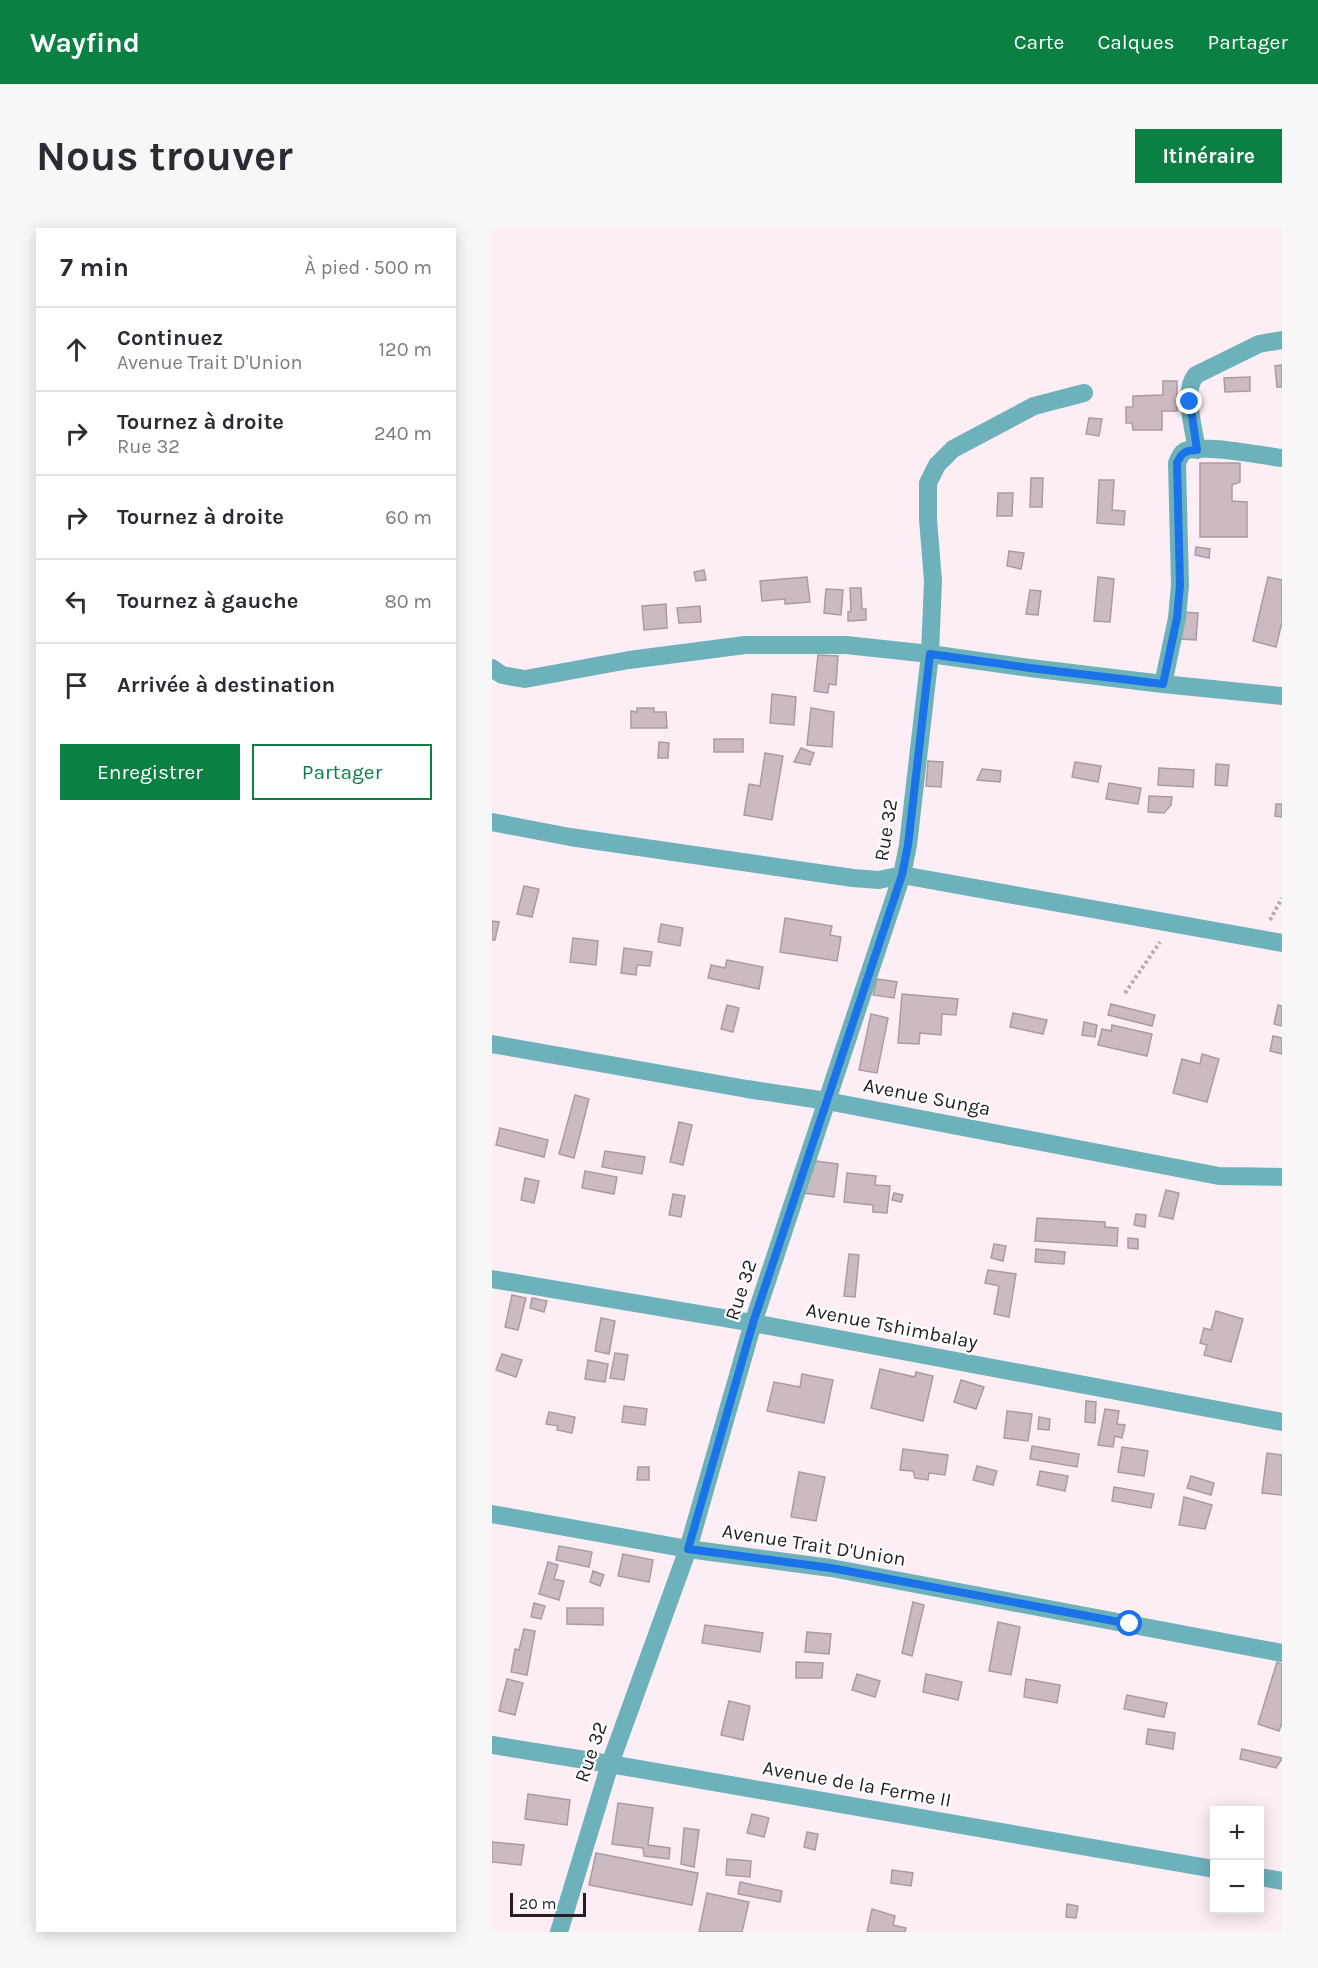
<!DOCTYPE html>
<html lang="fr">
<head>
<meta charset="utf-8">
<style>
	:root { --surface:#fff; --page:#f7f7f7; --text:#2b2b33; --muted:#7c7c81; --line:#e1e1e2; --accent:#0b8043 }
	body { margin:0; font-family:Karla,sans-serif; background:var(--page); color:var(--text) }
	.controls { position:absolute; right:18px; bottom:18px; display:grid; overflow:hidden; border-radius:0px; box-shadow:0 3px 15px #0003 }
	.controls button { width:54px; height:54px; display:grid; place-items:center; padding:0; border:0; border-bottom:2px solid var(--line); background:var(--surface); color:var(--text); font:30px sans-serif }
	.scale { position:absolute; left:18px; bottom:15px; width:76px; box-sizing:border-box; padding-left:6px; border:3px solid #261f22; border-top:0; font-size:16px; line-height:21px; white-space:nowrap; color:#261f22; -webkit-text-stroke:4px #fff; paint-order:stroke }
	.stop { position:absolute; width:18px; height:18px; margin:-14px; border:4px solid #1a73e8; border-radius:50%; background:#fff }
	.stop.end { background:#1a73e8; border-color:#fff; box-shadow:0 2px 6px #0008 }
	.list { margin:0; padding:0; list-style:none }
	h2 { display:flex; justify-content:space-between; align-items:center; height:78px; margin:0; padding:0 24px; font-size:26px }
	h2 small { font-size:20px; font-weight:400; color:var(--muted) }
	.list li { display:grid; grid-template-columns:39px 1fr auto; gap:18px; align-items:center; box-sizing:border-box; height:84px; padding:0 24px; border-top:2px solid var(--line) }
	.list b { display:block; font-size:22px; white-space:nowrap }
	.list p { margin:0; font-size:20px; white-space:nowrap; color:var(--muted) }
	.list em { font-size:20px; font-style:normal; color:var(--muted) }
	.actions { display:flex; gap:12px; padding:18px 24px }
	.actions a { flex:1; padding:14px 0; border:2px solid var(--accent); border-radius:0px; text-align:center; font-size:21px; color:var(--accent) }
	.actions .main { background:var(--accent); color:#fff }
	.icon { flex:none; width:33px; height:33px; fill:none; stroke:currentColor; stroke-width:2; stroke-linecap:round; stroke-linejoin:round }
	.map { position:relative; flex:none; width:790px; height:1704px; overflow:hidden; border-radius:0px }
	header { display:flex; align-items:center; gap:36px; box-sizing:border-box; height:84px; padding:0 30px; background:var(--accent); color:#fff }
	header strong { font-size:28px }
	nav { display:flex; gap:33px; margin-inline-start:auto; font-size:21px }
	.intro { display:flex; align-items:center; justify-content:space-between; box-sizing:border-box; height:144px; padding:0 36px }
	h1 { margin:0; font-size:42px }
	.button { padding:15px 27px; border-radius:0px; background:var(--accent); color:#fff; font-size:21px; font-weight:700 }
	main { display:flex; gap:36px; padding:0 36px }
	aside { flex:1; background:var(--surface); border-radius:0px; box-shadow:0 3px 15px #0003 }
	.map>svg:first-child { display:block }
	.building { fill:#ccbac3; stroke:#ab9aa2; stroke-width:1.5 }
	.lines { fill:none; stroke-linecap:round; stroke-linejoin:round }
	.path { stroke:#b8abb1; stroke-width:4; stroke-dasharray:3 3; stroke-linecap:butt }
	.minor { stroke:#6db2bb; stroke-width:18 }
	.route { stroke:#1a73e8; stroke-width:8 }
	.labels { text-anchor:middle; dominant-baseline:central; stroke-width:4.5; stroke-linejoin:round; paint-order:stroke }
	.street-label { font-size:20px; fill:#261f22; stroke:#fff }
</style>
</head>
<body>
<header>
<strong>Wayfind</strong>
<nav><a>Carte</a><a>Calques</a><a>Partager</a></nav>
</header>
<div class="intro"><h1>Nous trouver</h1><a class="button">Itinéraire</a></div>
<main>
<aside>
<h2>7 min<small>À pied · 500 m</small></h2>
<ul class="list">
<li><svg class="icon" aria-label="ahead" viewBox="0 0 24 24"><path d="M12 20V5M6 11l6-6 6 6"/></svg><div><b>Continuez</b><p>Avenue Trait D'Union</p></div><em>120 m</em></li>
<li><svg class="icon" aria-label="right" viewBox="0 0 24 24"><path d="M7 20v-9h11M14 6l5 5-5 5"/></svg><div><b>Tournez à droite</b><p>Rue 32</p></div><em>240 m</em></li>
<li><svg class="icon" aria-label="right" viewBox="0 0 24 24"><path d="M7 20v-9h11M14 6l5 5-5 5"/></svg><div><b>Tournez à droite</b></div><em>60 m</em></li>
<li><svg class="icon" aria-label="left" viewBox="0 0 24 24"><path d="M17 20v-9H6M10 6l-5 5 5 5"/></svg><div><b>Tournez à gauche</b></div><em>80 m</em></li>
<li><svg class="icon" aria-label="arrive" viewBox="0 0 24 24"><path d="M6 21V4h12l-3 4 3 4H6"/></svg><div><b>Arrivée à destination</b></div></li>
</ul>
<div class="actions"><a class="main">Enregistrer</a><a>Partager</a></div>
</aside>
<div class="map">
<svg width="790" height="1704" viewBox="0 0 790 1704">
	<rect width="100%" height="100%" fill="#fdeef5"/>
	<path class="building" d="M 790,137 L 790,159 L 785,159 L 783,138 Z
		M 758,149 L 758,163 L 733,164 L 732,150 Z
		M 671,153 L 685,153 L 685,183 L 670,183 L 670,202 L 641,202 L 640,195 L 634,195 L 634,179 L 641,179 L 641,168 L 671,167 Z
		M 597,190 L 610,191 L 607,208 L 594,206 Z
		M 708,235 L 748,235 L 748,254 L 740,257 L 740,273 L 755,274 L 755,309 L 708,309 Z
		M 539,250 L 551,250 L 550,279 L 538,279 Z
		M 607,252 L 622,252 L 620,282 L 633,283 L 632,297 L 605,295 Z
		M 506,265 L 521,265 L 520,288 L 505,288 Z
		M 704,319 L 718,321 L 717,330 L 703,327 Z
		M 517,323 L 532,325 L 529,341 L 515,338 Z
		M 212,342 L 214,352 L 204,353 L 202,344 Z
		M 315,349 L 318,374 L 293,376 L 293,371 L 270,373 L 268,353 Z
		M 606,349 L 622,351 L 618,394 L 602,393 Z
		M 776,349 L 790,352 L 790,394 L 784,419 L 761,413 Z
		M 358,360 L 369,360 L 370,381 L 374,381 L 374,392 L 356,393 L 356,384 L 359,383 Z
		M 334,361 L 351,362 L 349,387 L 332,385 Z
		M 538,362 L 549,363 L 546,387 L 534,386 Z
		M 174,376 L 175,400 L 152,402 L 150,378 Z
		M 208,378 L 209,394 L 187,395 L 185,380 Z
		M 689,384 L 706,385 L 704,412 L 687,411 Z
		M 326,427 L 346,428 L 344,457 L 337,456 L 336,465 L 322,463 Z
		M 280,466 L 304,469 L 302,497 L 278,495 Z
		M 145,480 L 162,480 L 162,484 L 174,484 L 175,500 L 139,500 L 139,483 L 145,484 Z
		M 319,480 L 342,484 L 340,519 L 315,517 Z
		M 222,511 L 251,511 L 251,524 L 222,524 Z
		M 167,514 L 177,515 L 176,530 L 166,530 Z
		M 309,520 L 322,525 L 318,537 L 302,534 Z
		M 273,525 L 291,528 L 280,592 L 252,587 L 257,556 L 268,558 Z
		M 436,533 L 451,534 L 449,559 L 434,558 Z
		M 583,534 L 609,538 L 606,554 L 580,549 Z
		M 724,536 L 737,537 L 735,558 L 723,557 Z
		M 667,540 L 702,542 L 701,559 L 666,557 Z
		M 490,541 L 509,543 L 508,554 L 485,552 Z
		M 617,555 L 649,560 L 646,576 L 614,571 Z
		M 657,568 L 680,569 L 679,577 L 672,585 L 656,584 Z
		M 784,576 L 790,576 L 790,589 L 783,588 Z
		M 32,658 L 47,661 L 40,689 L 25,686 Z
		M 293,690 L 340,698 L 338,707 L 349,709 L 345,733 L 288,724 Z
		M 0,693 L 7,694 L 3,712 L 0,712 Z
		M 169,696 L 191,700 L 188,718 L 166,714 Z
		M 81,710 L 106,713 L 104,737 L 78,734 Z
		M 132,720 L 160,724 L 158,738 L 145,737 L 144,747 L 129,745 Z
		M 235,732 L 271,739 L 267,761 L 216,750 L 219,737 L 233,740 Z
		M 385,751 L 405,754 L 402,770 L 381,767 Z
		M 410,766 L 466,771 L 464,787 L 450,786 L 449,807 L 428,805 L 427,816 L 406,815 Z
		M 619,776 L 663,787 L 660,798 L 616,787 Z
		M 235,777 L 247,780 L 241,804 L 229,801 Z
		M 786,777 L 790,778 L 790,798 L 782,796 Z
		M 521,785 L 555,792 L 551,806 L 518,799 Z
		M 379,786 L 396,790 L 385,845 L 367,842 Z
		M 592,794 L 605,797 L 603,809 L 590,807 Z
		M 620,797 L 660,806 L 655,828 L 606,817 L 610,801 L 619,803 Z
		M 781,808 L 790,810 L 790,826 L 778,823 Z
		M 710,826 L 727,831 L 715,874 L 681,865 L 690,831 L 708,836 Z
		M 83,867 L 97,871 L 82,930 L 67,926 Z
		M 187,894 L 200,897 L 191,937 L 178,934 Z
		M 8,900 L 56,912 L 52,929 L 4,917 Z
		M 113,923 L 153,929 L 150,946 L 110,939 Z
		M 315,932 L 346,936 L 342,969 L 311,965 Z
		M 93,943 L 125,949 L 122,966 L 90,960 Z
		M 355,945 L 384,948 L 383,957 L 398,958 L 395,985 L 381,984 L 381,977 L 352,974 Z
		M 33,950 L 47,953 L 42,975 L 29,972 Z
		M 674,962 L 687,965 L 681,991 L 667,988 Z
		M 402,965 L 411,967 L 409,974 L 400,972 Z
		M 181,966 L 193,968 L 189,989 L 177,987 Z
		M 644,986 L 654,987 L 653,999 L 642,997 Z
		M 545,990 L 613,994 L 613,999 L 626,1000 L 625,1018 L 543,1013 Z
		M 636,1010 L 646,1011 L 646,1021 L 636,1020 Z
		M 502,1016 L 514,1018 L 511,1033 L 499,1030 Z
		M 544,1021 L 573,1024 L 572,1036 L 543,1034 Z
		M 357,1026 L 367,1027 L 363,1069 L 352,1068 Z
		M 496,1042 L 524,1046 L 517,1089 L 502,1086 L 507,1058 L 493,1055 Z
		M 20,1067 L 34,1070 L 26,1102 L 13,1099 Z
		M 40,1070 L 55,1073 L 52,1084 L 38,1080 Z
		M 724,1083 L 751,1091 L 739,1134 L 712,1127 L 715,1117 L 708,1115 L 712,1100 L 719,1102 Z
		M 109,1090 L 123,1093 L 117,1126 L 103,1123 Z
		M 123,1125 L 136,1127 L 132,1152 L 118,1150 Z
		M 10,1126 L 30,1132 L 24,1149 L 4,1142 Z
		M 96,1132 L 116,1136 L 113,1154 L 93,1151 Z
		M 388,1141 L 423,1149 L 424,1144 L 441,1148 L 431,1193 L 379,1180 Z
		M 310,1146 L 341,1152 L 332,1195 L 275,1183 L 282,1154 L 308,1159 Z
		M 469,1152 L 492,1159 L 484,1181 L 462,1174 Z
		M 594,1173 L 604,1174 L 603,1195 L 593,1194 Z
		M 132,1178 L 155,1181 L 153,1197 L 130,1194 Z
		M 613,1181 L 627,1183 L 625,1196 L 633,1197 L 630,1210 L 623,1208 L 621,1219 L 606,1217 Z
		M 515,1183 L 540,1186 L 536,1213 L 512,1210 Z
		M 57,1184 L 83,1189 L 80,1205 L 65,1202 L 66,1198 L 54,1196 Z
		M 547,1189 L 558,1191 L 557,1202 L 546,1201 Z
		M 540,1218 L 587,1226 L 585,1239 L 538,1231 Z
		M 630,1219 L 656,1223 L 652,1248 L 626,1244 Z
		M 411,1221 L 456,1227 L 453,1247 L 437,1245 L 436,1252 L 423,1250 L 421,1243 L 408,1242 Z
		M 775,1225 L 790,1227 L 790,1267 L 770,1265 Z
		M 485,1238 L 505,1243 L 501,1257 L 481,1252 Z
		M 146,1239 L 157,1239 L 157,1252 L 145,1252 Z
		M 548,1243 L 576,1248 L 573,1263 L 545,1257 Z
		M 307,1244 L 333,1249 L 324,1293 L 299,1289 Z
		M 699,1248 L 722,1255 L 719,1267 L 695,1260 Z
		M 622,1259 L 662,1266 L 659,1280 L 620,1273 Z
		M 692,1269 L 720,1277 L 713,1301 L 687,1297 Z
		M 67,1318 L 100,1324 L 97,1339 L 64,1332 Z
		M 131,1326 L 161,1332 L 157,1354 L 126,1348 Z
		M 56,1334 L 66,1337 L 62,1351 L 72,1353 L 67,1372 L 47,1366 Z
		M 101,1343 L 112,1347 L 108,1358 L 98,1354 Z
		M 421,1374 L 432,1377 L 420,1428 L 410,1425 Z
		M 42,1375 L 53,1378 L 49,1391 L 39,1389 Z
		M 75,1380 L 111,1380 L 111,1397 L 75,1396 Z
		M 506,1394 L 528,1399 L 519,1447 L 497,1443 Z
		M 213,1397 L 271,1405 L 268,1424 L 210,1415 Z
		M 32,1401 L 43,1403 L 35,1447 L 19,1444 L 23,1421 L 27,1422 Z
		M 315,1404 L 339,1406 L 337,1426 L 313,1424 Z
		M 304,1434 L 331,1435 L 330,1450 L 304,1450 Z
		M 785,1434 L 790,1436 L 790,1495 L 787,1503 L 766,1496 Z
		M 365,1446 L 388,1453 L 383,1469 L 360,1462 Z
		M 434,1446 L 470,1454 L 466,1472 L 431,1464 Z
		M 15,1451 L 31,1455 L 23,1487 L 7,1483 Z
		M 534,1451 L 568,1457 L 565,1475 L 532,1469 Z
		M 635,1467 L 675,1475 L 672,1489 L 632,1481 Z
		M 237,1473 L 258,1478 L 251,1512 L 229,1507 Z
		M 656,1501 L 683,1505 L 681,1521 L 654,1516 Z
		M 750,1521 L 790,1530 L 790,1531 L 784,1540 L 748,1531 Z
		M 36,1566 L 78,1572 L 75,1597 L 33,1591 Z
		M 126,1575 L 161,1580 L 156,1617 L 178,1620 L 177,1631 L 152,1628 L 151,1620 L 120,1616 Z
		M 260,1586 L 277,1590 L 272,1609 L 255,1605 Z
		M 192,1600 L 207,1602 L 202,1639 L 189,1636 Z
		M 315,1604 L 326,1606 L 323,1622 L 312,1619 Z
		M 0,1614 L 32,1617 L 29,1637 L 0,1634 Z
		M 104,1625 L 206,1645 L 200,1677 L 97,1657 Z
		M 235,1631 L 259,1633 L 258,1649 L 234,1647 Z
		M 400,1642 L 421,1645 L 419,1658 L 399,1655 Z
		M 248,1654 L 290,1663 L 288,1674 L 246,1666 Z
		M 215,1665 L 257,1674 L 250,1704 L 207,1704 Z
		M 575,1676 L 586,1678 L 584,1690 L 574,1689 Z
		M 380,1681 L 403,1688 L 401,1697 L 414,1700 L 413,1704 L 375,1704 Z"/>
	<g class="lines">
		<path class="path" d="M 778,692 L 790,670
			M 633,765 L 668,714"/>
		<path class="minor" d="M 705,222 C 702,202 690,162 704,147 L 767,116 L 790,112
			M 0,440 L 10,447 L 33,451 L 137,432 L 253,417 L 354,417 L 438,426 L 538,440 L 671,456 L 790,468
			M 671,456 L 685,390 L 688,357 L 685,235 C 687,231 688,226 693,223 C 710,215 770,228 790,230
			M 0,594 L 78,609 L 361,650 L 387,652 L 410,647 L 790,715
			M 0,816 L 255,861 L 335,873 L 727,948 L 790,949
			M 0,1051 L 261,1095 L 790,1194
			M 0,1286 L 196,1321 L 339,1340 L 790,1425
			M 0,1517 L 118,1536 L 722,1641
			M 768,1649 L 790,1653
			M 67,1704 L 118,1536 L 196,1321 L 261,1095 L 410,647 L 416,617 L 438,426 L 441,353 L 436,291 L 436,255 L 445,237 L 461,221 L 542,178 L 592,165"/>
	</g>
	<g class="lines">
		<path class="route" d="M 638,1396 L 339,1340 L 196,1321 L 261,1095 L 410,647 L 416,617 L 438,426 L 538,440 L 671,456 L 685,390 L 688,357 L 685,235 C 690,224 694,222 705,222 L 698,174"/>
	</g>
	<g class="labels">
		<g class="street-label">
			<text transform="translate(394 602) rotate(-81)">Rue 32</text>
			<text transform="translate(435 869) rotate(11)">Avenue Sunga</text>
			<text transform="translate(249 1062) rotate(-72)">Rue 32</text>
			<text transform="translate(400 1098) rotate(11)">Avenue Tshimbalay</text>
			<text transform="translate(322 1317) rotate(9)">Avenue Trait D'Union</text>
			<text transform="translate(99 1524) rotate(-71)">Rue 32</text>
			<text transform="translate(365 1556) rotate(10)">Avenue de la Ferme II</text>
		</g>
	</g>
</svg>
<div class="controls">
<button>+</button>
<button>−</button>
</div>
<div class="scale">20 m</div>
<div class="stop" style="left:638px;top:1396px"></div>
<div class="stop end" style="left:698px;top:174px"></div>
</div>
</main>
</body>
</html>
